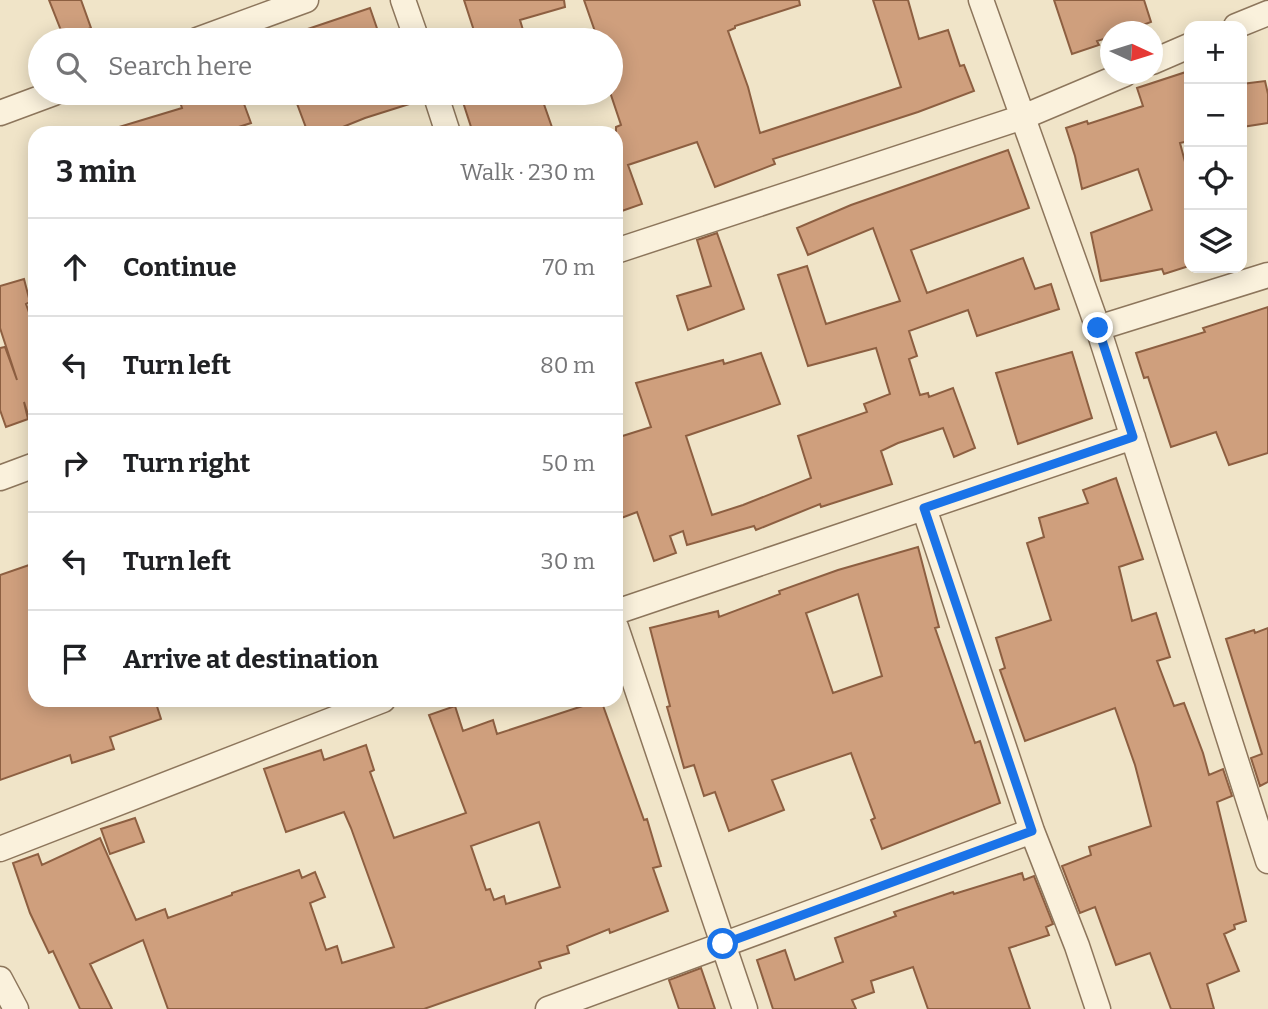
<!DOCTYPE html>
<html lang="en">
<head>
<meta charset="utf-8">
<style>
	:root { --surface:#fff; --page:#f6f6f6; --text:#202124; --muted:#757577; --line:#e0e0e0 }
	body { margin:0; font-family:Bitter,serif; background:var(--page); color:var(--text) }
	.controls { position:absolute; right:21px; top:21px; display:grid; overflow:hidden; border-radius:14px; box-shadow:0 4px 18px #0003 }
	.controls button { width:63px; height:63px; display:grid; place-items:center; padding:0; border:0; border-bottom:2px solid var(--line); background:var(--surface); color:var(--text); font:35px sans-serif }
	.compass { position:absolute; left:1100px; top:21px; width:63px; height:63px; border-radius:50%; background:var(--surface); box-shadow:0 4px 18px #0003; rotate:94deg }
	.stop { position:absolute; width:21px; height:21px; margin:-16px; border:5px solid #1a73e8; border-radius:50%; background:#fff }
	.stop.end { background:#1a73e8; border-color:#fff; box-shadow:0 2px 7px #0008 }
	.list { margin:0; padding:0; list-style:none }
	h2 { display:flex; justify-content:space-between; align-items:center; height:91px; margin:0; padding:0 28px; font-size:30px }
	h2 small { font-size:23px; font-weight:400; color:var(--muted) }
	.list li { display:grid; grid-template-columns:46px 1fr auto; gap:21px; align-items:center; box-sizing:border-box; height:98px; padding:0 28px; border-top:2px solid var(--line) }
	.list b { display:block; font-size:26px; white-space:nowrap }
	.list em { font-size:23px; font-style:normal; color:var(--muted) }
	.icon { flex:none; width:38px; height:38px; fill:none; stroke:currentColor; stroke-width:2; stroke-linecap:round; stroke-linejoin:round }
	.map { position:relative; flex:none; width:1268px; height:1009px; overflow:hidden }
	.search { position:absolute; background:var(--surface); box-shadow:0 4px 18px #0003; left:28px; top:28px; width:595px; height:77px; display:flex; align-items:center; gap:18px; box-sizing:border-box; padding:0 24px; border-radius:38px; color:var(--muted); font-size:26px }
	.panel { position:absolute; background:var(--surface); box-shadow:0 4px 18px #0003; left:28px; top:126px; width:595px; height:581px; border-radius:21px }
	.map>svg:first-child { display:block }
	.building { fill:#cf9f7d; stroke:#8d5f41; stroke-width:2; fill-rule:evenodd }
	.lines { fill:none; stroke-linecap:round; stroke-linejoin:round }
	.minor-casing { stroke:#8d765c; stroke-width:27 }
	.minor { stroke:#faf1dc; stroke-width:24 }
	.route { stroke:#1a73e8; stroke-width:9 }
</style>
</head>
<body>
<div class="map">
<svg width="1268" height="1009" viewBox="0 0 1268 1009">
	<rect width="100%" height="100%" fill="#f0e4c8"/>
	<path class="building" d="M 49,0 L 81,0 L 91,28 L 64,38 Z
		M 464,0 L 564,0 L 565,7 L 520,20 L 526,40 L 477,40 Z
		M 584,0 L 799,0 L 800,5 L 735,26 L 735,28 L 728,31 L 748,87 L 760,133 L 901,87 L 873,0 L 908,0 L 919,39 L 948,30 L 960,66 L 964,65 L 974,91 L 918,112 L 773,159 L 775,164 L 715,187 L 697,142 L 628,165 L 642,204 L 616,213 L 616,127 L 621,125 L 611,95 L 611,40 L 598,40 Z
		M 1054,0 L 1144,0 L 1151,22 L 1125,32 L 1110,32 L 1110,37 L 1097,41 L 1099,45 L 1072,54 Z
		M 370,8 L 381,40 L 288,40 L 287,36 Z
		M 1189,71 L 1189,141 L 1180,143 L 1189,177 L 1189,266 L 1164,274 L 1162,269 L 1101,281 L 1091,233 L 1152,210 L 1138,169 L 1082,189 L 1075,156 L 1066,128 L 1087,121 L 1088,124 L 1143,106 L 1137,88 Z
		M 1265,81 L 1268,94 L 1268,123 L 1242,127 L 1242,84 Z
		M 177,93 L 240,93 L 251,123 L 220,133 L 119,133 L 119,127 L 182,108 Z
		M 293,93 L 421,93 L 422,100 L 365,118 L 328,133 L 308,133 Z
		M 460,93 L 540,93 L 554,133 L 473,133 Z
		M 1008,150 L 1029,208 L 911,250 L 927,293 L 1023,258 L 1035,289 L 1051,284 L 1059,309 L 977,336 L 968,310 L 909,331 L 917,356 L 909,359 L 920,395 L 928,393 L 929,397 L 953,388 L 975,448 L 954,457 L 943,428 L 898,443 L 881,451 L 892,484 L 821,507 L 820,504 L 756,530 L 754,526 L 687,545 L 683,531 L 670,536 L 676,553 L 654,561 L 637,512 L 616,520 L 616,438 L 651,427 L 636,383 L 723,360 L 724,364 L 761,353 L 780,404 L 686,436 L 712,515 L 743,505 L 811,478 L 798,436 L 867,412 L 864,404 L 890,394 L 876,348 L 808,366 L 778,275 L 807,266 L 826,324 L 900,301 L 873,228 L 808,255 L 797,228 L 851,205 Z
		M 717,233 L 744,309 L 688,330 L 677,296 L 711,286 L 697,240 Z
		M 24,279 L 30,302 L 26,304 L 35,329 L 35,420 L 30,421 L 24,402 L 28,419 L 6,427 L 0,410 L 0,348 L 5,347 L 17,380 L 0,328 L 0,286 Z
		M 1268,307 L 1268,453 L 1229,465 L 1216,432 L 1171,447 L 1148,377 L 1144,378 L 1136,353 L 1205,332 L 1203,328 Z
		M 1072,352 L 1092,418 L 1018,444 L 996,373 Z
		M 1116,478 L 1143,559 L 1119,567 L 1132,621 L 1156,613 L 1170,657 L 1157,661 L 1174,706 L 1184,703 L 1203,753 L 1209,775 L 1223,769 L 1232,796 L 1217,802 L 1246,921 L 1234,925 L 1235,929 L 1224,934 L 1239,971 L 1207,984 L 1214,1009 L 1171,1009 L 1150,953 L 1116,965 L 1095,907 L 1080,913 L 1062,866 L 1091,855 L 1089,847 L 1151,826 L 1135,765 L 1115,708 L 1025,741 L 1000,670 L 1005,668 L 996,638 L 1051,620 L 1027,543 L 1044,537 L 1039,518 L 1088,503 L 1083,490 Z
		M 918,547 L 939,627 L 935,628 L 975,743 L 980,741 L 1000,803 L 882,849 L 871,820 L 875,818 L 851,753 L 772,780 L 784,810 L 729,831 L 715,792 L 704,796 L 694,765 L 684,768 L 667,707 L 670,706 L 650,628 L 718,611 L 719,617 L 780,594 L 779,591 L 838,570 ZM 858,594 L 882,676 L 833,693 L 806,613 Z
		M 35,563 L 35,700 L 155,700 L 161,719 L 110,737 L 114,749 L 72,763 L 70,755 L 0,780 L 0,575 Z
		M 1268,628 L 1268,782 L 1260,786 L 1251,758 L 1262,754 L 1226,639 L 1254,630 L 1255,633 Z
		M 601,700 L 644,820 L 647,819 L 661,866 L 653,868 L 668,911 L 610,933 L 609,929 L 567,946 L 569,953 L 539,962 L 541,968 L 424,1009 L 168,1009 L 143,940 L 90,964 L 112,1009 L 80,1009 L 53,951 L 49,953 L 30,913 L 13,863 L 38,854 L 42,865 L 100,838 L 136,920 L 165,909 L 168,918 L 232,895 L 232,893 L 299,870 L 302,878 L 315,872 L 325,897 L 310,903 L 326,950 L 337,946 L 342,963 L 394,947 L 351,828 L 344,812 L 286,832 L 264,769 L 321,750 L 324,760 L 366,745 L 374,770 L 370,772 L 394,838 L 466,813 L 429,715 L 455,706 L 463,731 L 493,720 L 497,734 ZM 539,822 L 560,887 L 506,904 L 504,896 L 494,900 L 490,889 L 486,890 L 471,846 Z
		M 135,818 L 144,842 L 110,854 L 101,829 Z
		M 1022,873 L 1024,880 L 1034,876 L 1053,924 L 1046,927 L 1049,935 L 1009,948 L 1030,1009 L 928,1009 L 913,967 L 871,981 L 874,992 L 852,1000 L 856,1009 L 773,1009 L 757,960 L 785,950 L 795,980 L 843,962 L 835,938 L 896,916 L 894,912 L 953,892 L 954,894 Z
		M 701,968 L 715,1009 L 679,1009 L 669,980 Z"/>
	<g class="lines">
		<defs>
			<path id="minor" d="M 403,0 L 417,40
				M 981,0 L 1098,328 L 1268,861
				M 1236,26 L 1268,13
				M 197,40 L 306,0
				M 1152,62 L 1189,46
				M 435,93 L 448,133
				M 0,113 L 54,93
				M 616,251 L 1023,117 L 1125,74
				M 1098,328 L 1268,275
				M 0,478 L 35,465
				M 924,508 L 1032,831 L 1077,946 L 1098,1009
				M 616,612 L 1133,437
				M 616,627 L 745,1009
				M 0,849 L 383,700
				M 0,979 L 16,1009
				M 548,1009 L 1032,831"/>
		</defs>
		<use href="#minor" class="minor-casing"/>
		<use href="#minor" class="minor"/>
	</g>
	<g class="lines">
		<path class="route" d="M 723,944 L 1032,831 L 924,508 L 1133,437 L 1098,328"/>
	</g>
</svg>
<div class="controls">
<button>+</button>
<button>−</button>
<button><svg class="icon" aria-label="locate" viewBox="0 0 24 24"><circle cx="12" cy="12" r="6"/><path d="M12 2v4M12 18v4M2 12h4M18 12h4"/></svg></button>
<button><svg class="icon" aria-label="layers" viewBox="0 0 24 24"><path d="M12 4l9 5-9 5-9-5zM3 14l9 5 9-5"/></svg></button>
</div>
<svg class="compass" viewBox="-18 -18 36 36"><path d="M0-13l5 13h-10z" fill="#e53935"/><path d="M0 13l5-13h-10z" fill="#757577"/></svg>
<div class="stop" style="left:723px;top:944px"></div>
<div class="stop end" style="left:1098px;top:328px"></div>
<div class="search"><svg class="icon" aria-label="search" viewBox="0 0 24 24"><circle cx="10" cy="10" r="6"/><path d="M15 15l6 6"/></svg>Search here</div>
<section class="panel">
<h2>3 min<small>Walk · 230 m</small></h2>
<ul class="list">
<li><svg class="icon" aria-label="ahead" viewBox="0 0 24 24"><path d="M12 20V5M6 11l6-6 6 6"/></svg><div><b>Continue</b></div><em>70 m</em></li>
<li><svg class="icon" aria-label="left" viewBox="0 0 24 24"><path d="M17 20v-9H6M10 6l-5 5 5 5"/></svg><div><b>Turn left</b></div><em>80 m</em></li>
<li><svg class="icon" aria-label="right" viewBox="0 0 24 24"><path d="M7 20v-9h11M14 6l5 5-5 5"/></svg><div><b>Turn right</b></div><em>50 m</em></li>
<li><svg class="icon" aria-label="left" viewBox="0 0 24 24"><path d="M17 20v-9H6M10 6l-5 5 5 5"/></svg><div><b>Turn left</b></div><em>30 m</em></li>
<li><svg class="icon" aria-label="arrive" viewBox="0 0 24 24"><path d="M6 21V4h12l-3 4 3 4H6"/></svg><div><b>Arrive at destination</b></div></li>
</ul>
</section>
</div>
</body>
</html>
